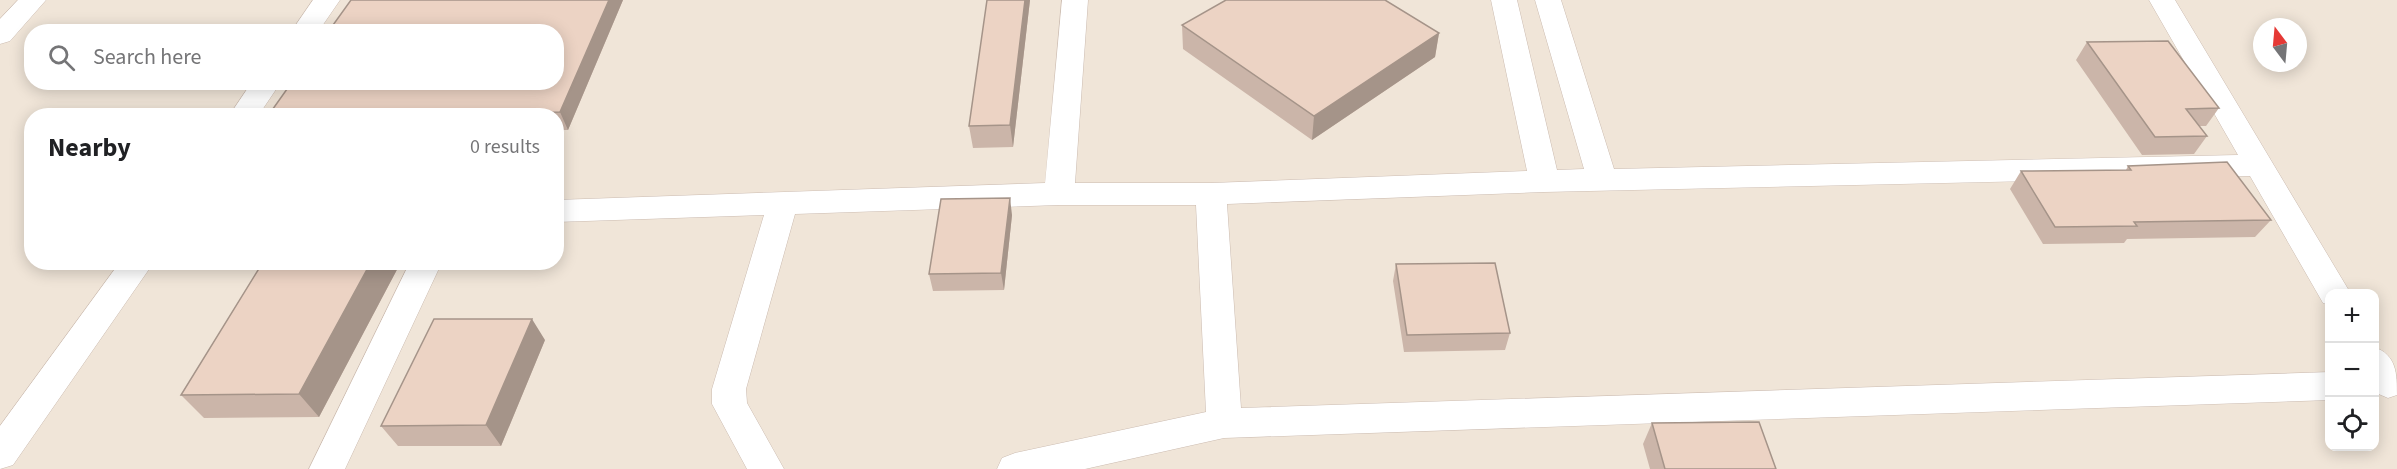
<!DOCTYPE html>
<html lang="en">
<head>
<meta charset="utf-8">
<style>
	:root { --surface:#fff; --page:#f6f6f6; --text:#202124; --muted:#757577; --line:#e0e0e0 }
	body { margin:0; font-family:"Source Sans 3",sans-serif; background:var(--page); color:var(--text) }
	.controls { position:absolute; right:18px; bottom:18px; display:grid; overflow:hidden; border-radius:12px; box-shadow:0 3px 15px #0003 }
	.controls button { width:54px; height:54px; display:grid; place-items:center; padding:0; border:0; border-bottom:2px solid var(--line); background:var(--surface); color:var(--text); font:30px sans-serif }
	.compass { position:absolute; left:2253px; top:18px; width:54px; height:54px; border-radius:50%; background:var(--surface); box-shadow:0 3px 15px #0003; rotate:344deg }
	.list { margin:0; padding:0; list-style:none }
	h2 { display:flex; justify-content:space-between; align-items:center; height:78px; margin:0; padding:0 24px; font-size:26px }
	h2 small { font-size:20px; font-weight:400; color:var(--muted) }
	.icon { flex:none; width:33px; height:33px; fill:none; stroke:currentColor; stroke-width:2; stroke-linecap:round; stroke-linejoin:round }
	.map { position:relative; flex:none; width:2397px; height:469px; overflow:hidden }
	.search { position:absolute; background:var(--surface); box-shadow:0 3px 15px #0003; left:24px; top:24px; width:540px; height:66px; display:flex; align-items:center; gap:15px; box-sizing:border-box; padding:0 21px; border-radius:24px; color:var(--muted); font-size:22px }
	.panel { position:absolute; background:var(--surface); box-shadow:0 3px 15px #0003; left:24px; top:108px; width:540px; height:162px; border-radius:24px }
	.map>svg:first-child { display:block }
	.residential { fill:#f0e5d8; fill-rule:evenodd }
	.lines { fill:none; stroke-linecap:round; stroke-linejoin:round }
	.street-casing { stroke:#cbbbb0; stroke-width:1 }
	.street { fill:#fff; fill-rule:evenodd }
	.wall { fill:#cbb5a9 }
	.shaded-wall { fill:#a59489 }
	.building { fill:#ecd3c4; stroke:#a59489; stroke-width:1.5 }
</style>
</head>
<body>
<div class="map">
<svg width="2397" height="469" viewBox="0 0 2397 469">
	<rect width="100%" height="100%" fill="#faf3e9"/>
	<path class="residential" d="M 0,0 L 2397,0 L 2397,469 L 0,469 ZM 2262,27 L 2298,27 L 2298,63 L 2262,63 ZM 32,32 L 556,32 L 556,82 L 32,82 ZM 32,116 L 556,116 L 556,262 L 32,262 ZM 2330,294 L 2374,294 L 2374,446 L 2330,446 Z"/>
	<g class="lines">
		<defs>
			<path id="street" d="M 18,0 L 46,0 L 10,41 L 0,44 L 0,19 Z
				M 313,0 L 340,0 L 318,32 L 291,32 Z
				M 1062,0 L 1088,0 L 1075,183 L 1211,183 L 1527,171 L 1491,0 L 1517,0 L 1557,170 L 1584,169 L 1535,0 L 1561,0 L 1614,169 L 2238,155 L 2149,0 L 2175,0 L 2351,294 L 2330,294 L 2330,305 L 2323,303 L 2250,176 L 1544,192 L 1227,204 L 1241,408 L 2330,372 L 2330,400 L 1224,438 L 1085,469 L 997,469 L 1002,458 L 1015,453 L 1206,412 L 1196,205 L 1059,205 L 795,214 L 746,389 L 747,403 L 784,469 L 747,469 L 712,404 L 712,389 L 764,215 L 556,222 L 556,200 L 1045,183 Z
				M 252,82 L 281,82 L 258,116 L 229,116 Z
				M 120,262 L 154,262 L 13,465 L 0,469 L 0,426 Z
				M 410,262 L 442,262 L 345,469 L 309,469 Z
				M 2374,347 C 2397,355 2397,374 2397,395 L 2388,398 L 2374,392 Z"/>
		</defs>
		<use href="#street" class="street-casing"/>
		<use href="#street" class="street"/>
	</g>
	<path class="wall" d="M 351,0 L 623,0 L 568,130 L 556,130 L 556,116 L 272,116 L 270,113 Z
		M 987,0 L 1030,0 L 1013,147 L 973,148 L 969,126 Z
		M 1182,25 L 1439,33 L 1435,57 L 1312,140 L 1183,49 Z
		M 2087,42 L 2219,108 L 2206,126 L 2199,126 L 2207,136 L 2194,154 L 2142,155 L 2076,60 Z
		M 2128,166 L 2271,220 L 2255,237 L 2127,239 L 2124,243 L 2043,244 L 2010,189 L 2021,171 L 2126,170 Z
		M 1012,215 L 1004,290 L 933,291 L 929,274 Z
		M 263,262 L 401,262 L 319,417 L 204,418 L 181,395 Z
		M 1396,264 L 1510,333 L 1505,350 L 1404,352 L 1393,281 Z
		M 545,340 L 501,446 L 398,446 L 381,426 Z
		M 1652,423 L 1776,469 L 1650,469 L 1643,444 Z"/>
	<path class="shaded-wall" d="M 609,0 L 623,0 L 568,130 L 560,112 Z
		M 1025,0 L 1030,0 L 1013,147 L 1010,125 Z
		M 1439,33 L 1435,57 L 1312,140 L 1314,116 Z
		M 1010,198 L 1012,215 L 1004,290 L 1001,273 Z
		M 371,262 L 401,262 L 319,417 L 299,394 Z
		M 532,319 L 545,340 L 501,446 L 486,425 Z"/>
	<path class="building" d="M 351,0 L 609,0 L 560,112 L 270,113 L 292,82 L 556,82 L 556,32 L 328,32 Z
		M 987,0 L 1025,0 L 1010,125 L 969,126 Z
		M 1226,0 L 1385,0 L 1439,33 L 1314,116 L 1182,25 Z
		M 2168,41 L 2219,108 L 2186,109 L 2207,136 L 2155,137 L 2087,42 Z
		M 2227,162 L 2271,220 L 2134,222 L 2137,226 L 2055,227 L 2021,171 L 2131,170 L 2128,166 Z
		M 1010,198 L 1001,273 L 929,274 L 941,199 Z
		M 263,262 L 371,262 L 299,394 L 181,395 Z
		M 1495,263 L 1510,333 L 1407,335 L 1396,264 Z
		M 434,319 L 532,319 L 486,425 L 381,426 Z
		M 1759,422 L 1776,469 L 1665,469 L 1652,423 Z"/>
</svg>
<div class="controls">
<button>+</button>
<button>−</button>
<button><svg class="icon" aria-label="locate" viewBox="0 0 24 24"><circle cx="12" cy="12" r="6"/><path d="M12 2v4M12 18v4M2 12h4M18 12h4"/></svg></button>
</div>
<svg class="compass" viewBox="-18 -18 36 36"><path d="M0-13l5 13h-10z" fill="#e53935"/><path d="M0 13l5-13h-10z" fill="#757577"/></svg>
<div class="search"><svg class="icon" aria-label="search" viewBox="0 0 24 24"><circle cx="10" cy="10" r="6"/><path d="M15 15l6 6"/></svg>Search here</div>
<section class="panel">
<h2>Nearby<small>0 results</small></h2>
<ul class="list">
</ul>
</section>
</div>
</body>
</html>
